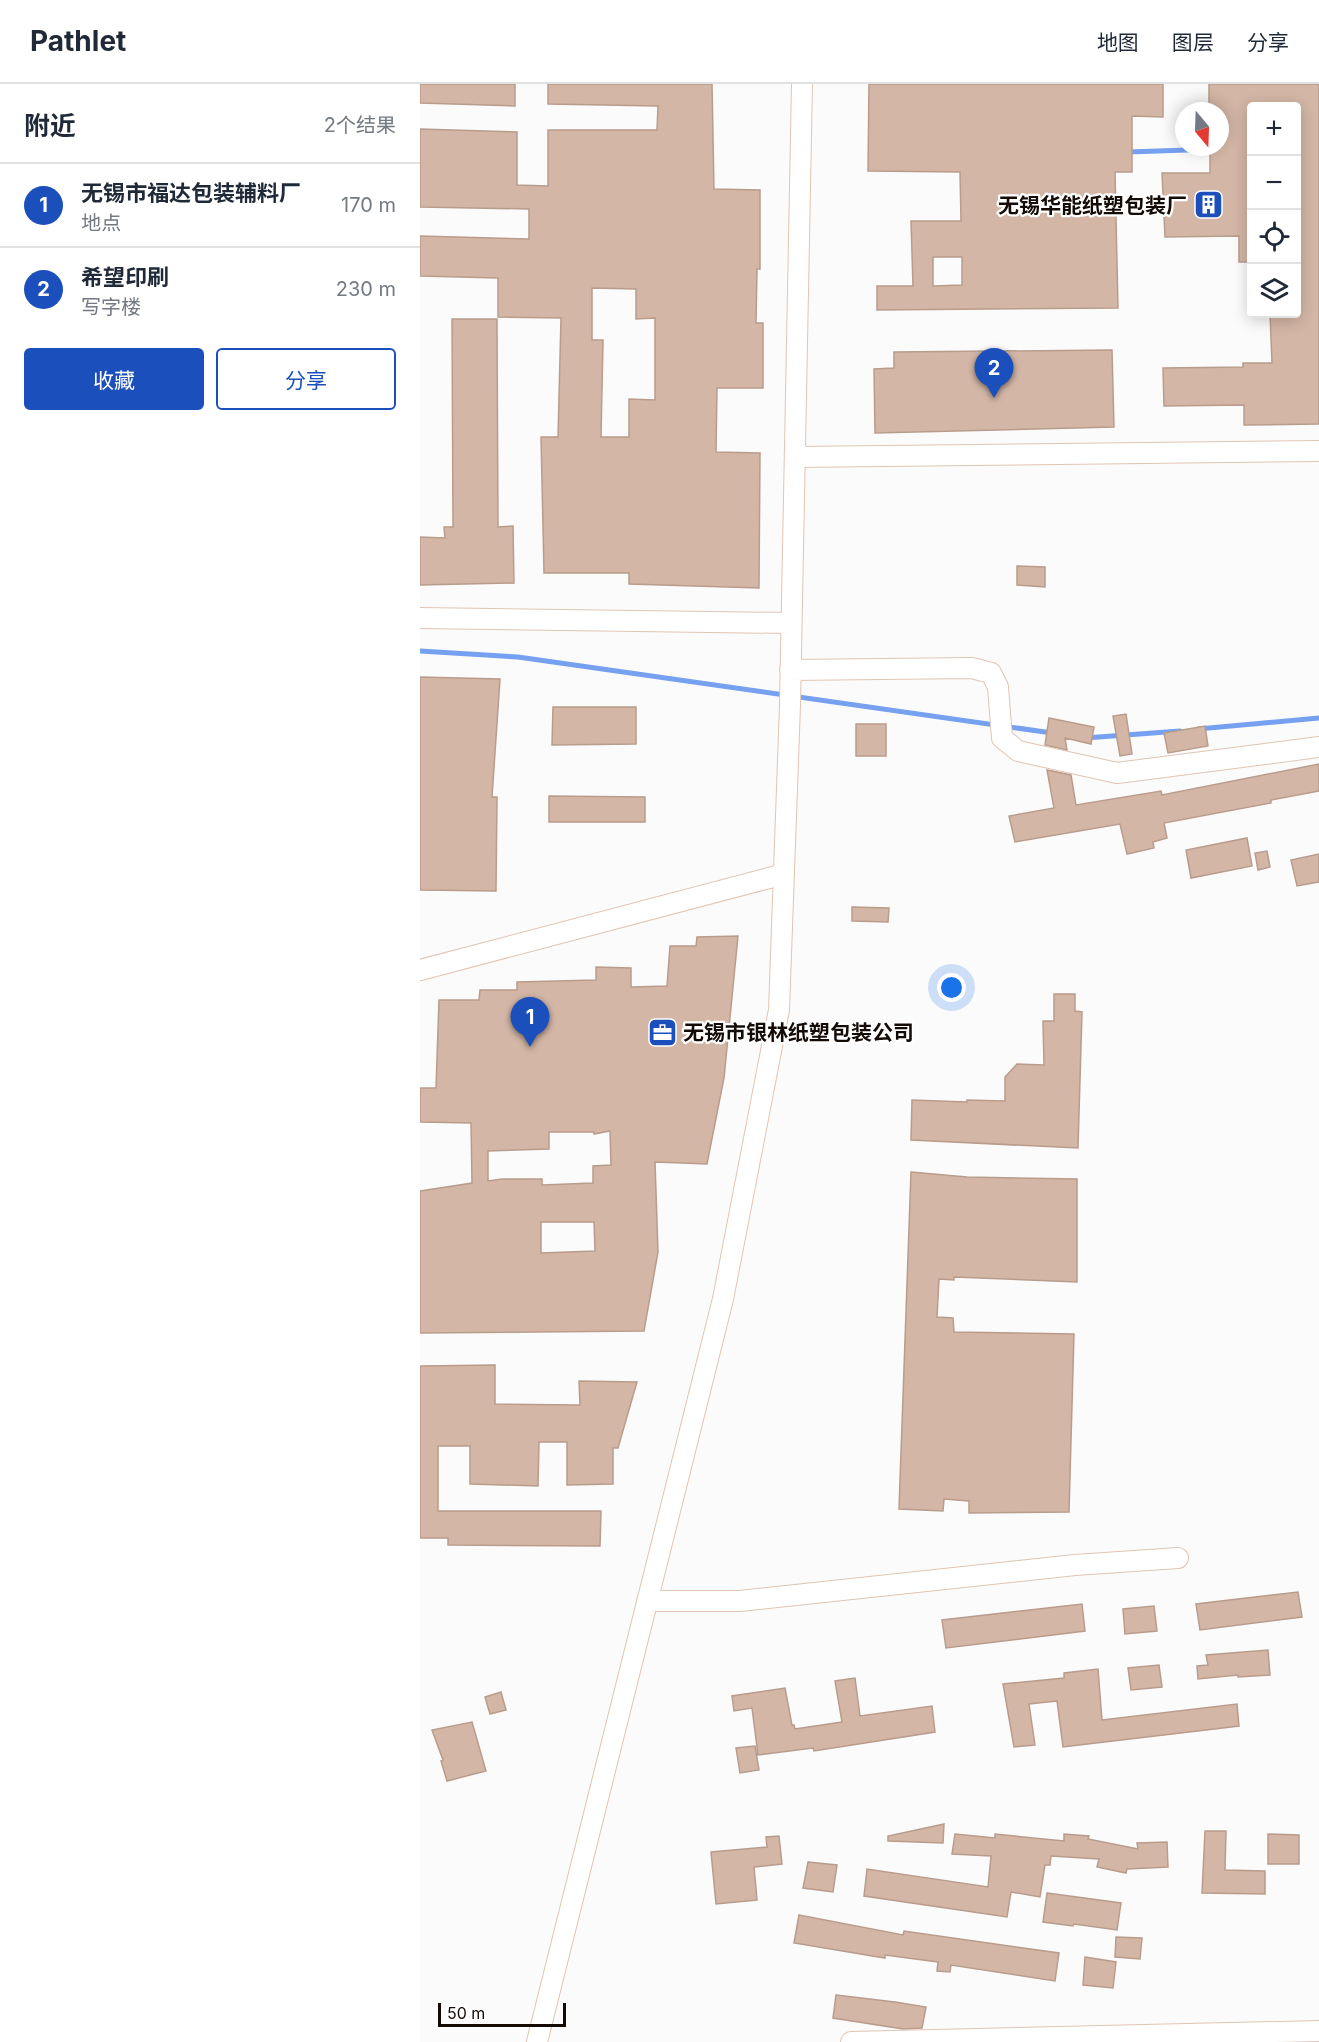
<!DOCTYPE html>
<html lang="zh">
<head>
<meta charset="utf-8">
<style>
	:root { --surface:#fff; --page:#f2f2f3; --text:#1f2937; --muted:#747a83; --line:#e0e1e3; --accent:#1b4fbc }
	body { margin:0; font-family:Inter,"Noto Sans SC",sans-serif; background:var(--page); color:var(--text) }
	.controls { position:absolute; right:18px; top:18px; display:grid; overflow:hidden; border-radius:6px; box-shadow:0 3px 15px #0003 }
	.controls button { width:54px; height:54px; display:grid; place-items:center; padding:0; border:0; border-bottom:2px solid var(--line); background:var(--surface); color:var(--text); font:30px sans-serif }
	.compass { position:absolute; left:755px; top:18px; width:54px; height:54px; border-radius:50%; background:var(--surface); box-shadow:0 3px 15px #0003; rotate:161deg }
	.scale { position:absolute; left:18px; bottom:15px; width:128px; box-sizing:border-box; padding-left:6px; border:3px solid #150b06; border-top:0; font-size:16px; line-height:21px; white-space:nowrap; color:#150b06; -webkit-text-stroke:4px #fff; paint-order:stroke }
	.you { position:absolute; left:532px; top:904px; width:21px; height:21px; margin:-15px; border:4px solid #fff; border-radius:50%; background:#1a73e8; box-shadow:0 0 0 9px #1a73e833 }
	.badge { display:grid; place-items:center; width:39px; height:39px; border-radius:50%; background:var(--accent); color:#fff; font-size:20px; font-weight:700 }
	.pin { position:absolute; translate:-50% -50px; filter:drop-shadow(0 2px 3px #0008) }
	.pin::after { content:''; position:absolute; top:32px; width:21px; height:18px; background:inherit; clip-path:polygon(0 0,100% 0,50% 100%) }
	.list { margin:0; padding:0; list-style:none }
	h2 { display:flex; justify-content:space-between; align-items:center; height:78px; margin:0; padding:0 24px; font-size:26px }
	h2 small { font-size:20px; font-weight:400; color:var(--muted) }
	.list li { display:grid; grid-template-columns:39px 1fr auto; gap:18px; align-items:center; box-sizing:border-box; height:84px; padding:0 24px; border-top:2px solid var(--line) }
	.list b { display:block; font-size:22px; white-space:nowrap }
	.list p { margin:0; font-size:20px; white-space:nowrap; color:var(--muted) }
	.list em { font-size:20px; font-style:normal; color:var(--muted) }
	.actions { display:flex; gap:12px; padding:18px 24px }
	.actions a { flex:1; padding:14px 0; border:2px solid var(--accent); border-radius:6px; text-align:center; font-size:21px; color:var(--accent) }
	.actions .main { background:var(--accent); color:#fff }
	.icon { flex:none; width:33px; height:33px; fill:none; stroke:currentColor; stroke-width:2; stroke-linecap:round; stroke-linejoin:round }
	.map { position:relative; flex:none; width:899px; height:1958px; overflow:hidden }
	header { display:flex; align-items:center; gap:36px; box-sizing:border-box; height:84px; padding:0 30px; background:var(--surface); border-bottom:2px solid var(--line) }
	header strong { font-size:28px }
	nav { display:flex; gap:33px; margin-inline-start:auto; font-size:21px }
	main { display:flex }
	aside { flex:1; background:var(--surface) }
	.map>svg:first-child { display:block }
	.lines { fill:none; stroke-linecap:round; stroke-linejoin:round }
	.stream { stroke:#76a0f0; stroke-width:5 }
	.building { fill:#d3b6a5; stroke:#b99c8c; stroke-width:1.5; fill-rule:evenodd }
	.minor-casing { stroke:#e2c4b3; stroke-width:22 }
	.minor { stroke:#fff; stroke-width:20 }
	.labels { text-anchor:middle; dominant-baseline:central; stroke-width:4.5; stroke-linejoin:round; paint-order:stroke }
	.poi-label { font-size:21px; font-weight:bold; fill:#150b06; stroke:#fff; text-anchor:end }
</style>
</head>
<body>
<header>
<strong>Pathlet</strong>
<nav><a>地图</a><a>图层</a><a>分享</a></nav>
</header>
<main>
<aside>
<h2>附近<small>2个结果</small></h2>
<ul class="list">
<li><span class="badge">1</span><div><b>无锡市福达包装辅料厂</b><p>地点</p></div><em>170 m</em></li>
<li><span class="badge">2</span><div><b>希望印刷</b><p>写字楼</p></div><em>230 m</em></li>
</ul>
<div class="actions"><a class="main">收藏</a><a>分享</a></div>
</aside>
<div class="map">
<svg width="899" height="1958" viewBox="0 0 899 1958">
	<rect width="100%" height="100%" fill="#fbfbfb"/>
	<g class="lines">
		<path class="stream" d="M 708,68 L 797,65
			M 0,567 L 98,573 L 632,649
			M 778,645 L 899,634
			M 665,654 L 760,647"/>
	</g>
	<path class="building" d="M 0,0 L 95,0 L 95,22 L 0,19 Z
		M 128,0 L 292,0 L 294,105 L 340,106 L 340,185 L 337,185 L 336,239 L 343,239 L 343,304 L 297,304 L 296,368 L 340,369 L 339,504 L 209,500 L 209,489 L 124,489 L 121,353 L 138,353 L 141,234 L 78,233 L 78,194 L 0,192 L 0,152 L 109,155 L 109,125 L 0,123 L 0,45 L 97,48 L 97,101 L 128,102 L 128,46 L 237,46 L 238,22 L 128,20 ZM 172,204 L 216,205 L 216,235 L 235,234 L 235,316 L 209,315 L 209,353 L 181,353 L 183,256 L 172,256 Z
		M 449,0 L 743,0 L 743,33 L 712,32 L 712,88 L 695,88 L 698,224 L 457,226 L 457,202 L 493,202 L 491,137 L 541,137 L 540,88 L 448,87 ZM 513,173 L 542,173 L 542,201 L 513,202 Z
		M 789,0 L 899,0 L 899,340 L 824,341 L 824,321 L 744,322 L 743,284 L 823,283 L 823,279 L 852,279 L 850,230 L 876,230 L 876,22 L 831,22 L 831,178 L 819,178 L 819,152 L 745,153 L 742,89 L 790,89 L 790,63 L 800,63 L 800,27 L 789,27 Z
		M 32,235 L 77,235 L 78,443 L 93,442 L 94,499 L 0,501 L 0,453 L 25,454 L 24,443 L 33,443 Z
		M 692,266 L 694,343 L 455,349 L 454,285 L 474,284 L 474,268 Z
		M 597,482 L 625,483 L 625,503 L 597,501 Z
		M 0,593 L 80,595 L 72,713 L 77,713 L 76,807 L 0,806 Z
		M 133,623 L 216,623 L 216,660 L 132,661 Z
		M 706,630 L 712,670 L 700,672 L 693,632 Z
		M 629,634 L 674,643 L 671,660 L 645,654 L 647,666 L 625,661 Z
		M 436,640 L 466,640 L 466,672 L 436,672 Z
		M 785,642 L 788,662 L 748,669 L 744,649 Z
		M 899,680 L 899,707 L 851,716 L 851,719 L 744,739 L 747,754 L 733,758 L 734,764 L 707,770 L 700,740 L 595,758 L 589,732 L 634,724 L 627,686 L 651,691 L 656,721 L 741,707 L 742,711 Z
		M 129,712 L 225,713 L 225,738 L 129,738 Z
		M 827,754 L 832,782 L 771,794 L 766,766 Z
		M 847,767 L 850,783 L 838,786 L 835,769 Z
		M 899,770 L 899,798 L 877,802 L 871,776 Z
		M 432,823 L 469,824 L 468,838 L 432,837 Z
		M 318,852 L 304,994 L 287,1080 L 235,1078 L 238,1168 L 224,1247 L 0,1249 L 0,1107 L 52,1099 L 51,1039 L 0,1038 L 0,1004 L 16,1004 L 19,916 L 59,916 L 60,906 L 97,906 L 97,898 L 176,896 L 176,883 L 211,884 L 211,903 L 247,902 L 250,862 L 276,862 L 277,853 ZM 190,1047 L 191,1081 L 173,1082 L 173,1099 L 122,1101 L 122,1095 L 82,1095 L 68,1097 L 68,1067 L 129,1065 L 129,1048 L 174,1048 L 174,1050 ZM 121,1138 L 174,1138 L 175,1167 L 121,1169 Z
		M 634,910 L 655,910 L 655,927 L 662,928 L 658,1064 L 491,1056 L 492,1016 L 547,1018 L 547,1016 L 585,1017 L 585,993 L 597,980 L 624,981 L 623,937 L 634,937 Z
		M 491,1088 L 547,1093 L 657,1095 L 657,1198 L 534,1193 L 534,1196 L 519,1195 L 517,1233 L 533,1234 L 534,1248 L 654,1250 L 649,1428 L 549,1429 L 549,1417 L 524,1415 L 523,1427 L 479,1425 Z
		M 75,1281 L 75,1320 L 160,1321 L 159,1297 L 217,1298 L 198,1364 L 193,1364 L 193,1400 L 147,1401 L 147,1358 L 119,1358 L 118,1402 L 50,1400 L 50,1362 L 18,1362 L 18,1427 L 181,1427 L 180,1462 L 28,1461 L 28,1454 L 0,1454 L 0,1282 Z
		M 878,1508 L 882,1533 L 780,1546 L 776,1520 Z
		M 662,1520 L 665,1547 L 526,1564 L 522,1536 Z
		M 734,1522 L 737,1547 L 705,1550 L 703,1525 Z
		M 848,1566 L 850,1591 L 818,1593 L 818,1591 L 778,1595 L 777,1582 L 788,1581 L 786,1571 Z
		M 739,1581 L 742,1603 L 711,1606 L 708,1584 Z
		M 678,1585 L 682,1636 L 817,1620 L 819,1642 L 643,1663 L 637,1617 L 609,1620 L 615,1661 L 594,1663 L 583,1600 L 644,1594 L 644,1589 Z
		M 435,1594 L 440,1632 L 512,1622 L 515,1648 L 394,1667 L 393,1664 L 338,1671 L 332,1624 L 314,1627 L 312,1612 L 365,1604 L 372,1641 L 374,1641 L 375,1645 L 422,1638 L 415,1597 Z
		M 81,1608 L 86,1626 L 70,1630 L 65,1613 Z
		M 52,1638 L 66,1687 L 27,1697 L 21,1677 L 23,1676 L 12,1646 Z
		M 335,1662 L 339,1686 L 320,1689 L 316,1664 Z
		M 524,1740 L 523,1759 L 468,1757 L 468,1752 Z
		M 785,1747 L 806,1747 L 805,1786 L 845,1787 L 845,1810 L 782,1809 Z
		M 535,1750 L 575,1754 L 575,1750 L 644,1757 L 644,1750 L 669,1752 L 668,1755 L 718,1765 L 717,1759 L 747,1758 L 748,1783 L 707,1785 L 706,1789 L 677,1783 L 679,1775 L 631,1772 L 630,1781 L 625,1781 L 620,1813 L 591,1808 L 587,1833 L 444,1812 L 447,1785 L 568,1803 L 571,1772 L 532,1770 Z
		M 848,1750 L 879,1751 L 879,1780 L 848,1780 Z
		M 359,1752 L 362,1780 L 334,1783 L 337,1816 L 296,1820 L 291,1768 L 347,1763 L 346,1753 Z
		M 388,1778 L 417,1781 L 413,1808 L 383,1804 Z
		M 627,1809 L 701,1819 L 697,1846 L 654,1840 L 653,1842 L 623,1838 Z
		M 379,1831 L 483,1851 L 484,1847 L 639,1869 L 635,1897 L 531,1881 L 530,1888 L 517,1887 L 518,1878 L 465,1871 L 465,1874 L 374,1859 Z
		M 696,1853 L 722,1854 L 720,1875 L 695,1873 Z
		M 665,1873 L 696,1878 L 693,1904 L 663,1901 Z
		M 416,1911 L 475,1918 L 506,1923 L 502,1944 L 483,1945 L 413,1934 Z"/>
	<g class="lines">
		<defs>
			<path id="minor" d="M 375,373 L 899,367
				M 0,534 L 371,539
				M 370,586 L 552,584 L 571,589 L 578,603 L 582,654 L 598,667 L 697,689 L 899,663
				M 0,886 L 364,790
				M 227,1517 L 320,1517 L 655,1481 L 758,1474
				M 117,1958 L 303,1215 L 359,926 L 370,621 L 382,0
				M 431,1958 L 899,1947"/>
		</defs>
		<use href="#minor" class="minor-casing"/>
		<use href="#minor" class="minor"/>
	</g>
	<defs>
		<symbol id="building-square" viewBox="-11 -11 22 22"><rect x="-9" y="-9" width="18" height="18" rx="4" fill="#1b4fbc" stroke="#fff"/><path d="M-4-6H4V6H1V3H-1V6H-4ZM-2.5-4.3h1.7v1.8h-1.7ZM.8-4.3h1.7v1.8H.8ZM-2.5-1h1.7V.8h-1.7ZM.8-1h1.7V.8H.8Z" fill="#fff"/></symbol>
		<symbol id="office-square" viewBox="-11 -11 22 22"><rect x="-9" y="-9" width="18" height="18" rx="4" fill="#1b4fbc" stroke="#fff"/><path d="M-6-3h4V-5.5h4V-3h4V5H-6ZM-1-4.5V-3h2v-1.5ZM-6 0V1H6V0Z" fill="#fff"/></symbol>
	</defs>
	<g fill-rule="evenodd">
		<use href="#building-square" x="772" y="104" width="33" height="33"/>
		<use href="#office-square" x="226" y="932" width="33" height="33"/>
	</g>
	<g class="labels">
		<g class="poi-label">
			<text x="767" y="121">无锡华能纸塑包装厂</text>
			<text x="263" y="948" text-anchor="start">无锡市银林纸塑包装公司</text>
		</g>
	</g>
</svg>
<div class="controls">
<button>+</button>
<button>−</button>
<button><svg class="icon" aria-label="locate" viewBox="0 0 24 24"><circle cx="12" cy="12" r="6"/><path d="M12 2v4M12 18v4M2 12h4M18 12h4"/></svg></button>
<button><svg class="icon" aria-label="layers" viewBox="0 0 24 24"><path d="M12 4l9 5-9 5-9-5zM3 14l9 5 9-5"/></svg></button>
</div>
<svg class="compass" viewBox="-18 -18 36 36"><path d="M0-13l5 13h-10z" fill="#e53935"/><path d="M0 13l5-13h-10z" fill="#747a83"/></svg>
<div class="scale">50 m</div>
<div class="you"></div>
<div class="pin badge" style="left:110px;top:963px">1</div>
<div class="pin badge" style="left:574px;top:314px">2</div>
</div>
</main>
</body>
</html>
